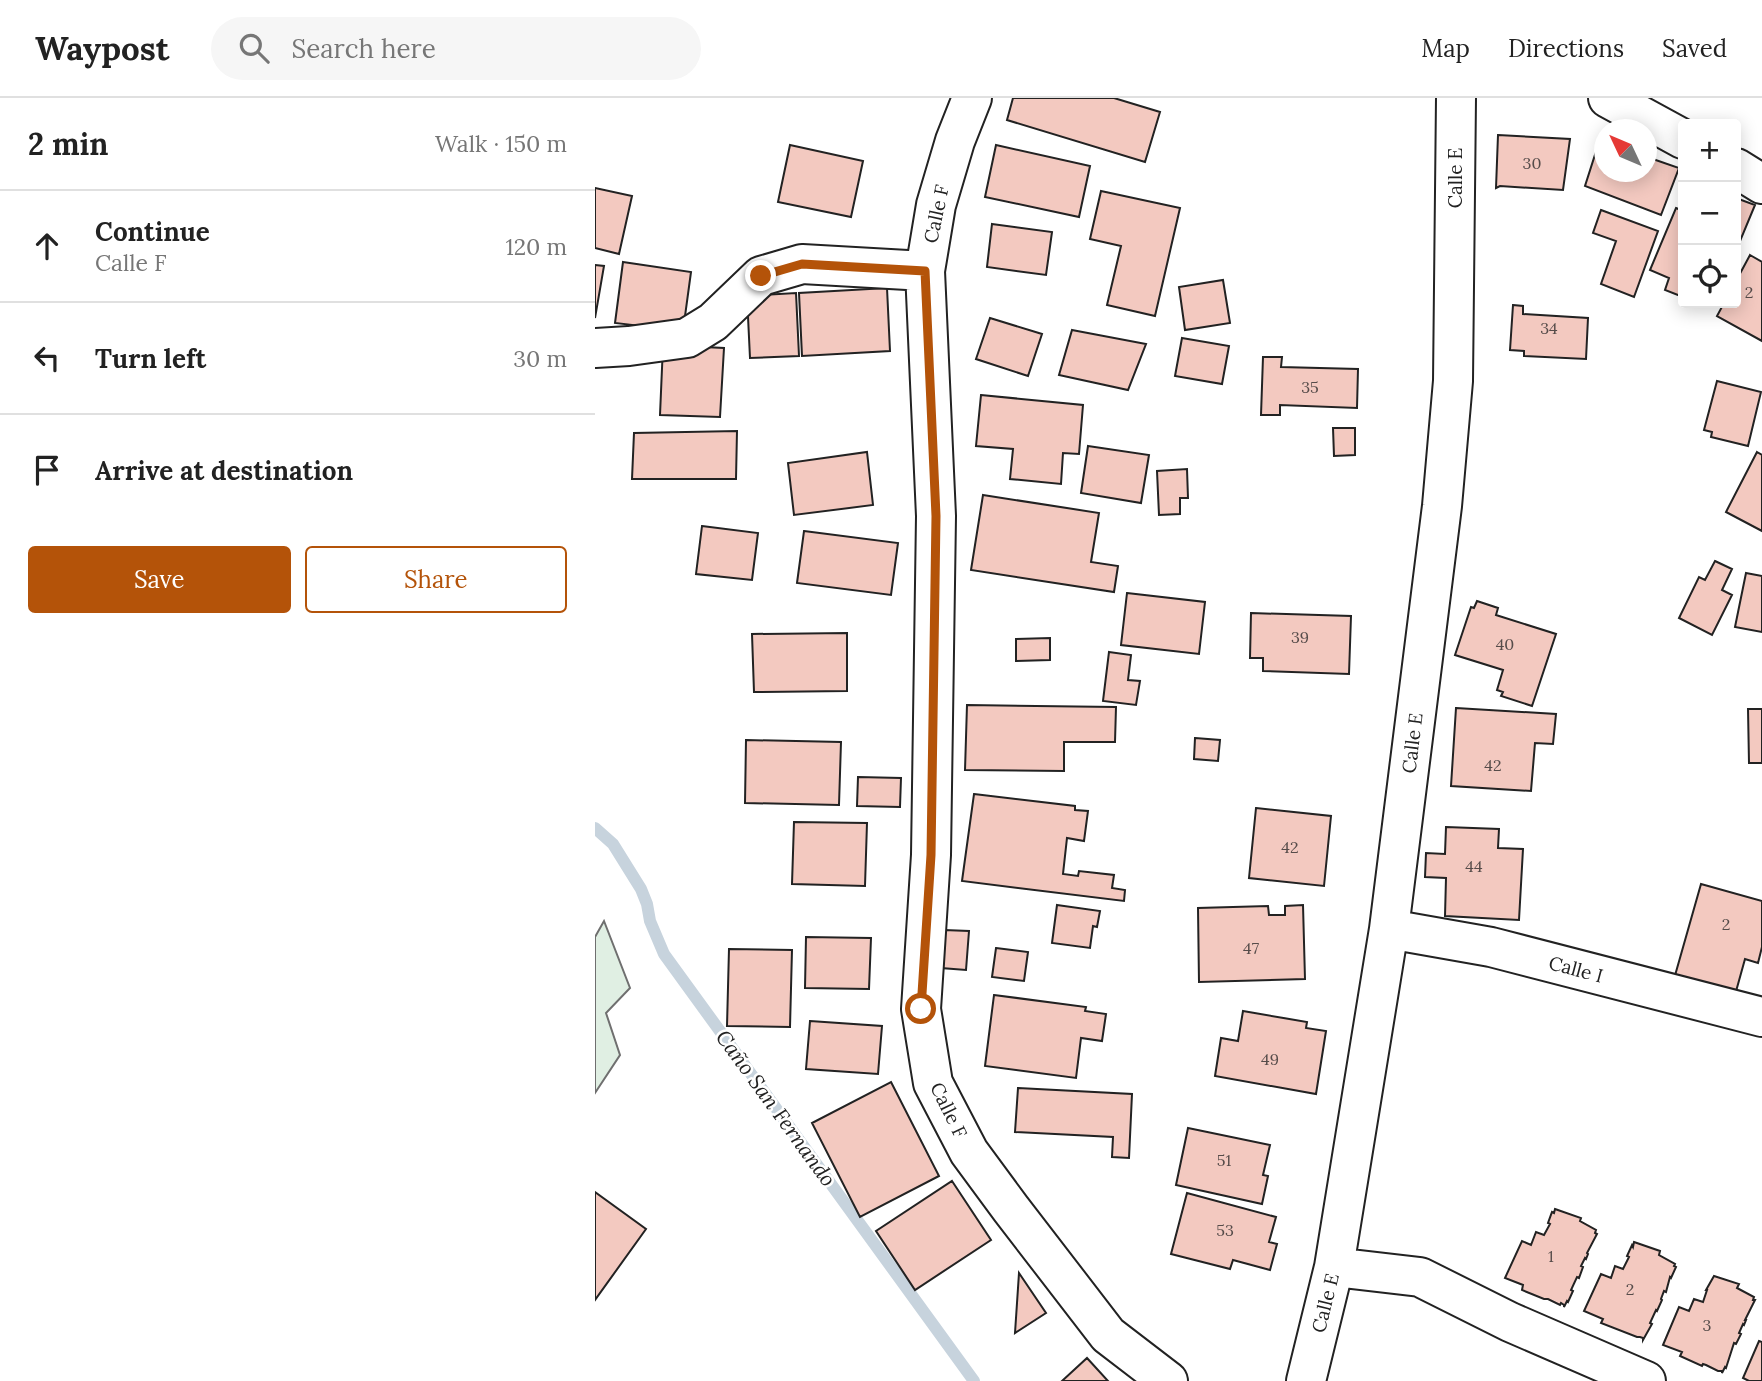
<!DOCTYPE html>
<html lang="en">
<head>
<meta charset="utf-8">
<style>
	:root { --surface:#fff; --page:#f6f6f6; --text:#222; --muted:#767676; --line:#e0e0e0; --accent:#b45309 }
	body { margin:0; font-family:Lora,serif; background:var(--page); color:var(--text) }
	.controls { position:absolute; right:21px; top:21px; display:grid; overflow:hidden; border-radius:7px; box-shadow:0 4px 18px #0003 }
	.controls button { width:63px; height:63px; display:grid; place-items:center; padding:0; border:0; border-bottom:2px solid var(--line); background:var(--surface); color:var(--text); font:35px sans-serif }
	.compass { position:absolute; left:999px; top:21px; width:63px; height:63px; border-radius:50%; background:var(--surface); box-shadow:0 4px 18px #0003; rotate:314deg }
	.stop { position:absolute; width:21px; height:21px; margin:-16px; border:5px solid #b45309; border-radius:50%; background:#fff }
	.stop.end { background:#b45309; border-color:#fff; box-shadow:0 2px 7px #0008 }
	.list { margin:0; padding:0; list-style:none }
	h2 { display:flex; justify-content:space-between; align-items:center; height:91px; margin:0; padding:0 28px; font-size:30px }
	h2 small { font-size:23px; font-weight:400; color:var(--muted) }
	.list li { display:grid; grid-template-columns:46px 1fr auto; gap:21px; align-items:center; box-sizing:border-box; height:112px; padding:0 28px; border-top:2px solid var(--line) }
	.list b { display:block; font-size:26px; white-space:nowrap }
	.list p { margin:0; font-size:23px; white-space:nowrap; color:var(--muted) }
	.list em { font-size:23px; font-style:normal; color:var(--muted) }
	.actions { display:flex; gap:14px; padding:21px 28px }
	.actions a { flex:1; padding:16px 0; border:2px solid var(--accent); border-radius:7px; text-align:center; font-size:24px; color:var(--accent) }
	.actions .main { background:var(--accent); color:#fff }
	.icon { flex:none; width:38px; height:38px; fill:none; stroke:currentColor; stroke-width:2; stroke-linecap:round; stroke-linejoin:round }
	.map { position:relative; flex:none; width:1167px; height:1283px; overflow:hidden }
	header { display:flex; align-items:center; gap:42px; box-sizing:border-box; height:98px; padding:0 35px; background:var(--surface); border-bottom:2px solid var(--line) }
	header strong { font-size:33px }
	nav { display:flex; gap:38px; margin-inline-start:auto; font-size:24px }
	.search { width:490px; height:63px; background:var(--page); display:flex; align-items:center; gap:18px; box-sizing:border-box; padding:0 24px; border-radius:38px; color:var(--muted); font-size:26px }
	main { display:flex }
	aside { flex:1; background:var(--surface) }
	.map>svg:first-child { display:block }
	.green { fill:#e0efe3; stroke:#6f6f6f; stroke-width:2 }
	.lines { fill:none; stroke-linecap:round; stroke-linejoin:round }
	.stream { stroke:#c7d3dd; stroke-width:12 }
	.building { fill:#f3c9c0; stroke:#222; stroke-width:2 }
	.minor-casing { stroke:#222; stroke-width:42 }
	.minor { stroke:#fff; stroke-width:38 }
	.route { stroke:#b45309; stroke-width:9 }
	.labels { text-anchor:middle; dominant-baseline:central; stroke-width:5; stroke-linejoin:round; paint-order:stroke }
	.number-label { font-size:16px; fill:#564c4a }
	.street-label { font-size:19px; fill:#222; stroke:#fff }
	.water-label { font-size:21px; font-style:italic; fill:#222; stroke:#fff }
</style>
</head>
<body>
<header>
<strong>Waypost</strong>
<div class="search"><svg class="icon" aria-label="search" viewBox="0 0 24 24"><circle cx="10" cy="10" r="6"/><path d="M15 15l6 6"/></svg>Search here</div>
<nav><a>Map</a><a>Directions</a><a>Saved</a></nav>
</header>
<main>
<aside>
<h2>2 min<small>Walk · 150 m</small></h2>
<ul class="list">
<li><svg class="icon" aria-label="ahead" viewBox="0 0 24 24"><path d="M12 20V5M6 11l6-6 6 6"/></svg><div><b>Continue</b><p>Calle F</p></div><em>120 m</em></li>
<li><svg class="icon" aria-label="left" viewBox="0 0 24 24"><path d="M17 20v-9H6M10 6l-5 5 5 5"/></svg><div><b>Turn left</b></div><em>30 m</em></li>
<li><svg class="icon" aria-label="arrive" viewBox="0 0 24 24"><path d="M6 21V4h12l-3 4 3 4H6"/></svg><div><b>Arrive at destination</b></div></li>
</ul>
<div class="actions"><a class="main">Save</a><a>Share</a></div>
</aside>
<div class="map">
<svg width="1167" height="1283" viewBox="0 0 1167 1283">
	<rect width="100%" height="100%" fill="#fff"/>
	<path class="green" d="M 9,823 L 35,890 L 11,915 L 25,957 L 0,995 L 0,839 Z"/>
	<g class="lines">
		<path class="stream" d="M 0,730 L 18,746 L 46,791 L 52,806 L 55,823 L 69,856 L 379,1283"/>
	</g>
	<path class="building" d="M 418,0 L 519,0 L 565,14 L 550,64 L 412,22 Z
		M 903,37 L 975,41 L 968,92 L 905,88 L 901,90 Z
		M 1006,38 L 1010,39 L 1010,74 L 1052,74 L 1052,59 L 1084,70 L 1066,117 L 990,88 Z
		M 195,47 L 268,63 L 256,119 L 183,104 Z
		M 401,47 L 495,68 L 484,119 L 390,99 Z
		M 0,90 L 37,98 L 24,156 L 0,150 Z
		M 506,93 L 585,110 L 560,218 L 512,207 L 526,148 L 495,141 Z
		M 1141,100 L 1160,107 L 1143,148 L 1141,147 Z
		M 1081,110 L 1088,113 L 1088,199 L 1070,192 L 1074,180 L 1055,172 Z
		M 1006,112 L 1063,133 L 1039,199 L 1006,186 L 1021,143 L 998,135 Z
		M 397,126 L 457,134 L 451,177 L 392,169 Z
		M 1155,157 L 1167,164 L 1167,243 L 1122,218 L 1129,205 L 1141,205 L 1141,183 Z
		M 28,164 L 96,174 L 88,233 L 20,225 Z
		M 0,167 L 9,168 L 0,220 Z
		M 628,182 L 635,225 L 590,232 L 584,189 Z
		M 292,190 L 295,253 L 207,258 L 204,195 Z
		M 201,195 L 204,258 L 155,260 L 152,198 Z
		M 918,207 L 928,208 L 928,216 L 993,220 L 991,261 L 929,258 L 929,253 L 915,252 Z
		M 395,220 L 447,236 L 433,278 L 381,261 Z
		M 477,232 L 551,246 L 533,292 L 464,277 Z
		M 587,240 L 634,248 L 627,286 L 580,278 Z
		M 68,247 L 129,250 L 125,319 L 65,317 Z
		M 668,259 L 687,259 L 686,269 L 763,271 L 762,310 L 685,307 L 685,317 L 666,317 Z
		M 1122,283 L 1166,294 L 1153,348 L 1116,339 L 1117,334 L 1109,332 Z
		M 386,297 L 488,307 L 484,356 L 468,355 L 466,386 L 415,381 L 418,351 L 381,348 Z
		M 738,330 L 760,330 L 760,357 L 739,358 Z
		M 142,333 L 141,381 L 37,381 L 39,335 Z
		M 493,348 L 554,357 L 546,405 L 486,395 Z
		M 272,354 L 278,407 L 199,417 L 193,365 Z
		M 1162,354 L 1167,357 L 1167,433 L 1131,414 Z
		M 592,371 L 593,400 L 585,400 L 585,416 L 564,417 L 562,373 Z
		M 388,397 L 504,415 L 496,464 L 523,468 L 519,494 L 376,472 Z
		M 107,428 L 163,435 L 157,482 L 101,476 Z
		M 209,433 L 303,445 L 296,497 L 202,485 Z
		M 1120,463 L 1137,471 L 1127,492 L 1137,497 L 1117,537 L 1084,520 L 1104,479 L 1110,482 Z
		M 1151,475 L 1167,478 L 1167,534 L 1140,529 Z
		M 532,495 L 610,504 L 604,556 L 526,547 Z
		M 882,503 L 903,510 L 901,517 L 961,536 L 937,608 L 906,598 L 908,594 L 902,592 L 908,572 L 860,557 L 876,509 L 879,510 Z
		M 656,515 L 756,518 L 754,576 L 668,573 L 668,560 L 655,560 Z
		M 252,535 L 252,593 L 159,594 L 157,536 Z
		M 455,540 L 455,562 L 421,563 L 421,541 Z
		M 514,554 L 536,557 L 533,582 L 545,583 L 541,607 L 508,603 Z
		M 372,607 L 521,609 L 520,644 L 469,644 L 469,673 L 370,672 Z
		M 861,610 L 961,616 L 958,646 L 940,645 L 936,693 L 856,688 Z
		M 1153,611 L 1167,611 L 1167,665 L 1154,665 Z
		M 600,640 L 625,642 L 623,663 L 599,661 Z
		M 151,642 L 246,644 L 244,707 L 150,705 Z
		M 263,679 L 306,680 L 305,709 L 262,708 Z
		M 379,696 L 480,708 L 480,712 L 493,713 L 489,743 L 472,740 L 468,776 L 483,778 L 484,773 L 519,777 L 517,790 L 530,792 L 529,803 L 367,783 Z
		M 661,710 L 736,718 L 729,788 L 654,780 Z
		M 199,724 L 272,725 L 270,788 L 197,786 Z
		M 851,729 L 904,731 L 903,750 L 928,751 L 924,822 L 850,818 L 851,780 L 830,779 L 831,755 L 850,756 Z
		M 1106,786 L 1167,803 L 1167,849 L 1163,865 L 1150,861 L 1140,897 L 1079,881 Z
		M 462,807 L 505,813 L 502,829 L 498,828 L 495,850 L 457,845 Z
		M 708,807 L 710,881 L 604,884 L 603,810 L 673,808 L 674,817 L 690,817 L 690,808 Z
		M 349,832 L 374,833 L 371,872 L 346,870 Z
		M 211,839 L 276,840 L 274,891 L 210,890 Z
		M 401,850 L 433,854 L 429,883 L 397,879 Z
		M 134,851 L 197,852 L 195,929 L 132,928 Z
		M 399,897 L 491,909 L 490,913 L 511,916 L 507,943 L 486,940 L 481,980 L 390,968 Z
		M 648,913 L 712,924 L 711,930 L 731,933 L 721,996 L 620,978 L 626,940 L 643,943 Z
		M 215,923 L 287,928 L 283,976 L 211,971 Z
		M 296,984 L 344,1078 L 265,1119 L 217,1025 Z
		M 423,990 L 537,996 L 534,1060 L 517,1059 L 518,1039 L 420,1034 Z
		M 593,1030 L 675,1047 L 668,1077 L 673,1078 L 667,1106 L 581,1087 Z
		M 357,1083 L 396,1142 L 320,1192 L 281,1133 Z
		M 0,1094 L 51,1131 L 0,1202 Z
		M 592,1095 L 681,1119 L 674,1144 L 682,1146 L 675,1172 L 638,1162 L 635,1171 L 576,1156 Z
		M 960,1111 L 986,1120 L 985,1123 L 1001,1132 L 1000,1135 L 1002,1136 L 992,1155 L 993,1156 L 991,1161 L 990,1160 L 986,1168 L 988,1169 L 984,1180 L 982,1179 L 976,1192 L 978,1193 L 973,1204 L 972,1203 L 969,1209 L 969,1207 L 966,1205 L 965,1207 L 953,1201 L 949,1201 L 927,1192 L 928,1187 L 910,1180 L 927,1143 L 936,1147 L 941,1134 L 949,1137 L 955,1126 L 953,1125 L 957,1114 L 959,1115 Z
		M 1039,1144 L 1065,1153 L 1064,1157 L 1080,1166 L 1079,1168 L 1081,1169 L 1076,1180 L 1075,1179 L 1071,1194 L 1069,1193 L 1066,1201 L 1067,1202 L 1062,1213 L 1061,1212 L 1055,1225 L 1057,1226 L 1048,1242 L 1048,1240 L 1045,1239 L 1042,1239 L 1006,1225 L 1008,1221 L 989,1213 L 1006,1176 L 1016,1180 L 1020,1168 L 1028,1171 L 1034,1159 L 1032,1158 L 1037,1147 L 1038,1149 Z
		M 424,1175 L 451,1215 L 420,1235 Z
		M 1119,1178 L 1144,1186 L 1142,1190 L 1159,1199 L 1158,1202 L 1160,1202 L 1150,1222 L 1151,1222 L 1149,1227 L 1148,1226 L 1144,1235 L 1146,1236 L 1141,1246 L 1139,1245 L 1131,1270 L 1130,1269 L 1127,1275 L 1127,1273 L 1123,1273 L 1111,1267 L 1108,1266 L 1107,1268 L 1085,1258 L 1087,1254 L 1068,1247 L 1084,1209 L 1094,1213 L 1099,1201 L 1108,1204 L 1112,1192 L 1111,1192 Z
		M 1164,1243 L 1167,1244 L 1167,1283 L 1154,1283 L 1148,1280 Z
		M 492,1260 L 513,1283 L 467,1283 Z"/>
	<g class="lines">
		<defs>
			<path id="minor" d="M 377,0 L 360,43 L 341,107 L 330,173 L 341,418 L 336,757 L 326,911 L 338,985 L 374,1054 L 416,1111 L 513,1237 L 573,1283
				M 1013,0 L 1088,41
				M 1141,70 L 1167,86
				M 0,250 L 34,248 L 92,240 L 118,224 L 166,178 L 207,166 L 330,173
				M 794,831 L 896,849 L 1167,919
				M 739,1169 L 825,1179 L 915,1224 L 1051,1283
				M 711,1283 L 739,1169 L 794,831 L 847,408 L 858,283 L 861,0"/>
		</defs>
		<use href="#minor" class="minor-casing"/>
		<use href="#minor" class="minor"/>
	</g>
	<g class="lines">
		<path class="route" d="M 166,178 L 207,166 L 330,173 L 341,418 L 336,757 L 326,911"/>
	</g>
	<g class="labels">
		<g class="number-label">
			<text x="937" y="65">30</text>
			<text x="1154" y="194">2</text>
			<text x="954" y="230">34</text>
			<text x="715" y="289">35</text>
			<text x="705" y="539">39</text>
			<text x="910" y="546">40</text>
			<text x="898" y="667">42</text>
			<text x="695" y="749">42</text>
			<text x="879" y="768">44</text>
			<text x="1131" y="826">2</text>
			<text x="656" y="850">47</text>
			<text x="675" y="961">49</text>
			<text x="629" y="1062">51</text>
			<text x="630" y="1132">53</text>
			<text x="956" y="1158">1</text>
			<text x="1035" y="1191">2</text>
			<text x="1112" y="1227">3</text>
		</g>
		<g class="street-label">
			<text transform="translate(860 80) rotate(-90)">Calle E</text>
			<text transform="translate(341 116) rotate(-78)">Calle F</text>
			<text transform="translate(817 645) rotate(-83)">Calle E</text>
			<text transform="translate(981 871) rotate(15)">Calle I</text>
			<text transform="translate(354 1012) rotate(64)">Calle F</text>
			<text transform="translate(730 1205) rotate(-76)">Calle E</text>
		</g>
		<g class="water-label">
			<text transform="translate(181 1010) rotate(54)">Caño San Fernando</text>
		</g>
	</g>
</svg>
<div class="controls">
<button>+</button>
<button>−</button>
<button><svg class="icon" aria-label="locate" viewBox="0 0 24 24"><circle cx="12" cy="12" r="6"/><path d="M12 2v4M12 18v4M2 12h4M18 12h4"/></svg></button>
</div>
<svg class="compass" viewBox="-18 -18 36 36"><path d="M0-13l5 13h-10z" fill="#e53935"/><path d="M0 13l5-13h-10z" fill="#767676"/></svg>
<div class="stop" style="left:326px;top:911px"></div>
<div class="stop end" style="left:166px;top:178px"></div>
</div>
</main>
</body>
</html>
